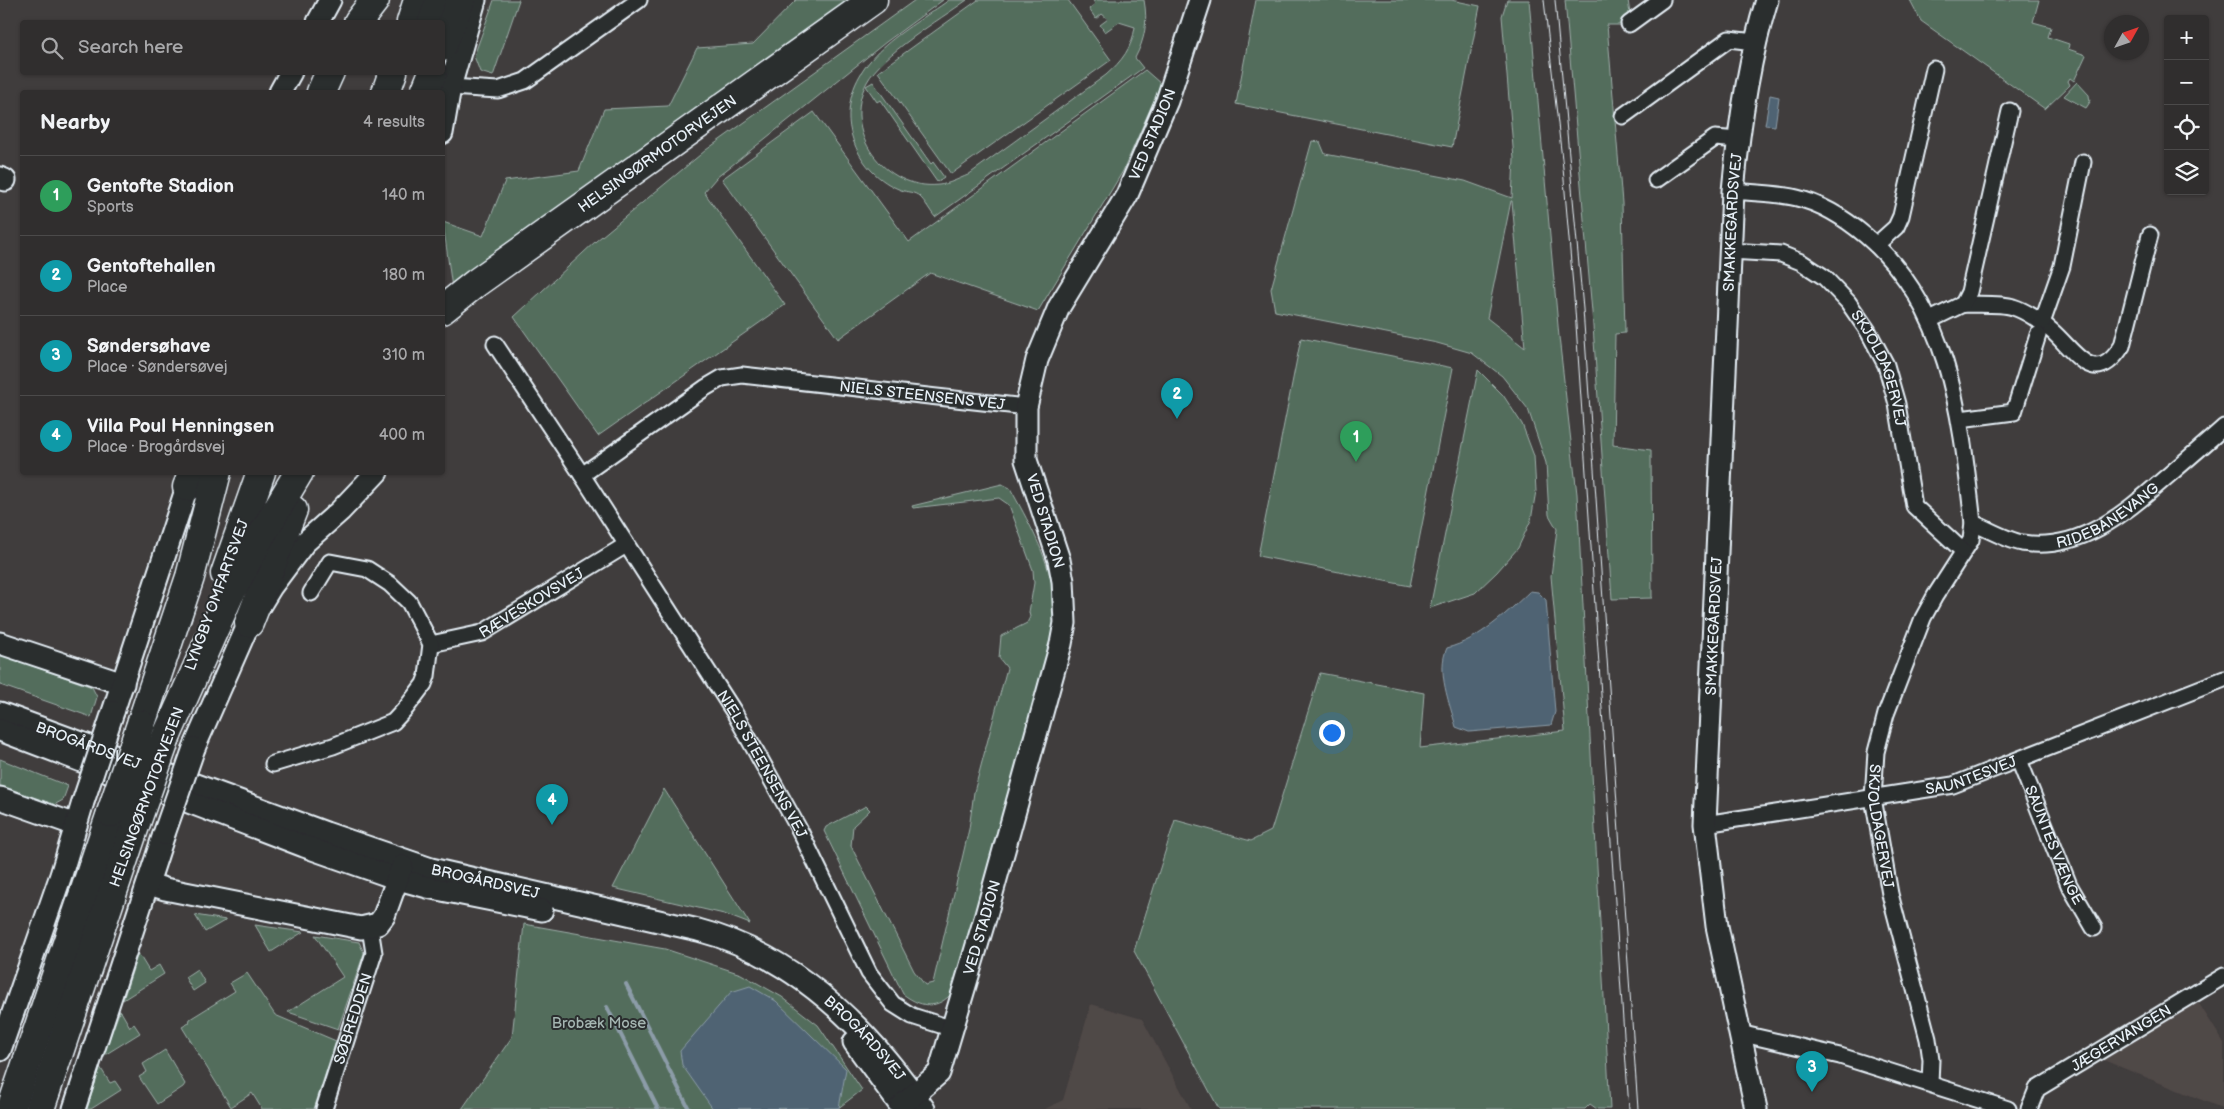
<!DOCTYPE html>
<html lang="en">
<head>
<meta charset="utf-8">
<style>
	:root { --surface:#302e2e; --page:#3c3a3a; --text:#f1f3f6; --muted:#a8a8aa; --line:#4b4a4a; --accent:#90b9f0 }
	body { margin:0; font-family:"Balsamiq Sans",sans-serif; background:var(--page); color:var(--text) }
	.controls { position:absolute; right:15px; top:15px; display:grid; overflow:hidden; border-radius:5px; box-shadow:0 1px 4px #0004 }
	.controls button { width:45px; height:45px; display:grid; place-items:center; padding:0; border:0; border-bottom:1px solid var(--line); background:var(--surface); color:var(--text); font:25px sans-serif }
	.compass { position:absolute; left:2104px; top:15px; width:45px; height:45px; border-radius:50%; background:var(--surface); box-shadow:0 1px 4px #0004; rotate:50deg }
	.you { position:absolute; left:1331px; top:732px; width:18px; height:18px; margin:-12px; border:4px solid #fff; border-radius:50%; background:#1a73e8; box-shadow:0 0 0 8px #1a73e833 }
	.badge { display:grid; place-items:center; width:32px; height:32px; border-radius:50%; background:var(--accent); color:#fff; font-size:16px; font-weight:700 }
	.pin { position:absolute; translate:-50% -41px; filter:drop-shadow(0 1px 2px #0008) }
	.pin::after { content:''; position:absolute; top:26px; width:18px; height:15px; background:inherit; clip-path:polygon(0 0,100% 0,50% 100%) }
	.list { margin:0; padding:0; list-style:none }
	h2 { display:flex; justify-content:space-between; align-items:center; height:65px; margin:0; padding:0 20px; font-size:21px }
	h2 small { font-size:16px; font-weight:400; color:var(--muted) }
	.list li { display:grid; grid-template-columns:32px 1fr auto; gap:15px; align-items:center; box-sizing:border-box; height:80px; padding:0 20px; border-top:1px solid var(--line) }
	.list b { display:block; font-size:19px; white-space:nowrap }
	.list p { margin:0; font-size:16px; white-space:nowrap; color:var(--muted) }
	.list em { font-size:16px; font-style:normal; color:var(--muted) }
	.icon { flex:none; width:28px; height:28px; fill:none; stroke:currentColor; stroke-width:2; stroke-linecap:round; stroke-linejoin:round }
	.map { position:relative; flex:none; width:2224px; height:1109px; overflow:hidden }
	.search { position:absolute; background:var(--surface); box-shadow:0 1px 4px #0004; left:20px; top:20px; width:425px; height:55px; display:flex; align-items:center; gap:12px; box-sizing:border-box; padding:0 18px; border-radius:5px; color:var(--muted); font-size:19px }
	.panel { position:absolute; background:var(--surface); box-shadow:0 1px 4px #0004; left:20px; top:90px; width:425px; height:385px; border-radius:5px }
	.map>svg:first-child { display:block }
	.built { fill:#504847 }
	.green { fill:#536d5c; stroke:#9eafaa; fill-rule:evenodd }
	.water { fill:#4f6473; stroke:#8c9ca8 }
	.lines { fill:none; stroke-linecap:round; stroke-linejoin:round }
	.stream { stroke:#8c9ca8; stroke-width:4 }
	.street-casing { stroke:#e8f1f8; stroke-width:19 }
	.secondary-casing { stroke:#e8f1f8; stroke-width:25 }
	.highway-casing { stroke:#e8f1f8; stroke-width:31 }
	.street { stroke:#2a2d2e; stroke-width:15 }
	.secondary { stroke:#2a2d2e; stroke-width:21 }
	.highway { stroke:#2a2d2e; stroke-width:28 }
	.tram { stroke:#e8f1f8; stroke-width:1 }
	.secondary-bridge-casing { stroke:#e8f1f8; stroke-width:25; stroke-linecap:butt }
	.highway-bridge-casing { stroke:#e8f1f8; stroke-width:31; stroke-linecap:butt }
	.secondary-bridge { stroke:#2a2d2e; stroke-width:21 }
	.highway-bridge { stroke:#2a2d2e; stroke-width:28 }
	.labels { text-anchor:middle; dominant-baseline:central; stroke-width:4; stroke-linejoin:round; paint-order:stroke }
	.street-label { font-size:15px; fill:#e8f1f8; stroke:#2a2d2e }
	.park-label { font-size:15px; fill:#a5b6b2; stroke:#2a2d2e }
</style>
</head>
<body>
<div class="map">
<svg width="2224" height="1109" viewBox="0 0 2224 1109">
	<rect width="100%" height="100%" fill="#403d3d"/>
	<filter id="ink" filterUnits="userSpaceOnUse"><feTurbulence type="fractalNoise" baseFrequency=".02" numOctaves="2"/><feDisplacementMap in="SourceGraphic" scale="10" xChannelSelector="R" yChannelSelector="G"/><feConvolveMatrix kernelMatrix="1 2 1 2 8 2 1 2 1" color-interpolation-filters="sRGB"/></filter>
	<g filter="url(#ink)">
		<path class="built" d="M 2198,1002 L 2224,1043 L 2224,1109 L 2101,1059 Z
			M 1091,1004 L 1142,1019 L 1191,1109 L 1045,1109 L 1063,1100 Z"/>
		<path class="green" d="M 494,0 L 519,0 L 493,76 L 480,72 L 474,56 Z
			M 796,0 L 860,0 L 452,288 L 443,222 L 483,236 L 505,181 L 579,171 L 604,109 L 668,106 L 697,48 L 753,44 Z
			M 915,0 L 943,0 L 886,42 L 716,178 L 704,192 L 785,305 L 598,436 L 514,317 L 596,241 L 706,150 Z
			M 949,0 L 967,0 C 939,20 882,54 867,82 C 840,131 885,191 939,185 C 949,184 958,179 968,175 L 1106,75 C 1122,61 1132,48 1135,27 L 1119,22 L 1105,32 L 1100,25 L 1108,19 L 1102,14 L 1096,19 L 1089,9 L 1095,4 L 1093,0 L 1144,0 C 1148,22 1145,39 1135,58 L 1143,68 L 935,217 C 930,211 925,201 919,196 C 915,192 906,192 901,190 C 890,186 880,179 872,171 C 859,158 850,138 849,120 C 847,58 906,31 949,0 Z
			M 978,0 L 1068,0 L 1111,60 L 951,174 L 878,72 Z
			M 1256,0 L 1451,0 L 1480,6 L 1452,147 L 1236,104 Z
			M 1507,0 L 1529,0 L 1559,337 L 1577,494 L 1610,1109 L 1597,1109 L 1590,1104 L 1585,1109 L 1219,1109 L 1134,951 L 1175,820 L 1251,841 L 1271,831 L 1320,673 L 1424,693 L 1420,748 L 1565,731 L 1551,576 L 1557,529 L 1549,515 L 1546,463 L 1528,409 L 1502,376 L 1472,353 L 1437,343 L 1275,311 L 1271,289 L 1312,141 L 1320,142 L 1325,154 L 1465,181 L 1512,198 L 1514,159 L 1502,16 ZM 1511,201 L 1512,201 L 1525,348 L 1487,318 Z
			M 1565,0 L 1628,0 L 1630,14 L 1620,25 L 1607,25 L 1622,203 L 1625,333 L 1615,334 L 1613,445 L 1651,450 L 1652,598 L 1612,599 L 1592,312 Z
			M 1910,0 L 2039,0 L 2033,22 L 2051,27 L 2048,37 L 2069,44 L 2068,49 L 2086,55 L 2074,81 L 2070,78 L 2068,81 L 2070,85 L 2045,109 L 1921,21 Z
			M 1145,70 L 1161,84 L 1123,171 L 1038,311 L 930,273 L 838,339 L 722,179 L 814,112 L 909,242 Z
			M 873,82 L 931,164 L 933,162 L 944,177 L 937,182 L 880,100 L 877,102 L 866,86 Z
			M 2077,82 L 2089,95 L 2090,102 L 2086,108 L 2064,96 Z
			M 1301,338 L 1453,368 L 1410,586 L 1258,556 Z
			M 1478,370 L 1503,395 L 1522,424 L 1534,456 L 1536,491 L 1531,520 L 1518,548 L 1497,572 L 1475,593 L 1430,608 Z
			M 1002,484 L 1010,488 C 1027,519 1048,556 1053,591 C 1056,610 1053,629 1050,648 L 957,987 C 941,1009 924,1010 903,994 L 824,831 L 826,827 L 866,806 L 870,810 L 853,826 L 851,846 L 914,971 L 925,985 L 933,983 L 969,829 L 974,792 L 1007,668 L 999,658 L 1001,636 L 1027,623 L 1030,617 L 1029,612 L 1034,583 L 1033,570 L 1009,505 L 999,498 L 913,508 L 912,506 Z
			M 0,656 L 7,657 L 92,687 L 97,697 L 91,717 L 0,685 Z
			M 0,759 L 68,786 L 63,800 L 54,805 L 0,787 Z
			M 664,789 L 750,924 L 724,914 L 613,888 Z
			M 195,915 L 226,920 L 205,932 Z
			M 524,924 L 665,949 L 741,974 L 782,997 L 818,1025 L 862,1090 L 837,1109 L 462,1109 L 512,1037 Z
			M 255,925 L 303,932 L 271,952 Z
			M 315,935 L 359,942 L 364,953 L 338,1029 L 288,1012 L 343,977 Z
			M 138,953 L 149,971 L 159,965 L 164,974 L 123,1000 Z
			M 197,969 L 205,983 L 193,991 L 185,977 Z
			M 247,973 L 275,1015 L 336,1041 L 314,1109 L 262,1109 L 252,1093 L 231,1107 L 182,1027 L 189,1023 L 190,1019 L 235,991 L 230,983 Z
			M 120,1010 L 130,1027 L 134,1024 L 140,1033 L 103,1056 Z
			M 165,1050 L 185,1084 L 183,1087 L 157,1104 L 139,1077 L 147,1072 L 143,1064 Z
			M 100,1067 L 110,1083 L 115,1081 L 121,1090 L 91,1109 L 87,1109 Z"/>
		<path class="water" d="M 1770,95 L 1779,97 L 1775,126 L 1765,125 Z
			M 1530,591 L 1538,592 L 1546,600 L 1555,712 L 1551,725 L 1469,732 L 1456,727 C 1450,704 1436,671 1447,648 C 1479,640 1507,613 1530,591 Z
			M 750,986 L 776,1001 L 846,1069 L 839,1108 L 713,1109 L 682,1065 L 680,1051 L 731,992 Z"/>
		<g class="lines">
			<path class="stream" d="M 626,984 L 689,1109
				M 607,1007 L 658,1109"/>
			<defs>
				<g id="street">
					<path d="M 1629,24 L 1662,0"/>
					<path d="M 450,87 L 498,90 L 525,81 L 639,0"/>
					<path d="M 1623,116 L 1729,39 L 1754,42"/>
					<path d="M 1656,180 L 1715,138 L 1738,140"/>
					<path id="s1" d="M 1733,191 C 1754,193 1777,193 1797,198 C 1823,204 1847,220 1866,236 C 1951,308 1961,420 1973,523 L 1971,540 L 1935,596 L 1923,618 L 1886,714 L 1876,752 L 1873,798 L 1890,894 L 1928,1039 L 1931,1060 L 1930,1083"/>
					<path d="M 1876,245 L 1896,227 L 1901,216 L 1934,69"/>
					<path id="s2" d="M 1730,251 L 1781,254 L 1801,262 L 1824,277 L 1848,302 L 1868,331 L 1886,365 L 1897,404 L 1914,506 L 1963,551"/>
					<path d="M 1963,304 C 1977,305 2001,303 2013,307 C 2026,311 2042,322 2052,331 C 2075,351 2094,390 2122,346 L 2150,235"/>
					<path d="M 1930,320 L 1963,304 L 1969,292 L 2010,111"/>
					<path d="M 2042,323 L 2062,266 L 2083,162"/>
					<path id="s3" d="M 495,344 L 582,475 L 734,712 L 800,831 L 869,973 L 893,1004 L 912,1016 L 953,1029"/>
					<path d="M 1960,419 L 2014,412 L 2038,335"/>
					<path id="s4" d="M 582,475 L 705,388 L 722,378 L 742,375 L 1026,407"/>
					<path id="s5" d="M 1973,523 C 1988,529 2006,540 2022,543 C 2079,552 2124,514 2163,480 C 2184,462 2204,445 2224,427"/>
					<path id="s6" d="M 431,644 L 482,633 L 626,545"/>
					<path id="s7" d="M 2019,760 L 2069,885 L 2094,928"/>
					<path d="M 273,764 L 333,746 L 393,722 L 406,708 L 424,684 L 427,676 L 431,644 L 409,602 L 390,584 L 367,569 L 330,562 L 311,593"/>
					<path id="s8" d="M 1705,824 L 1953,785 L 2224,679"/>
					<path d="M 1739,1033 L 1840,1056 L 2008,1109"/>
					<path id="s9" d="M 324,1109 L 374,953 L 370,928"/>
					<path id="s10" d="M 2029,1109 L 2037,1089 L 2224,976"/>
				</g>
				<g id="secondary">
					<path d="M 318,22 L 330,0"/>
					<path d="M 280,92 L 291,72"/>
					<path d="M 442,133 L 450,87 L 475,0"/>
					<path d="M 0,178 L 5,180"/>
					<path d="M 0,643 L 123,684"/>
					<path d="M 113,712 L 187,487 L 189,473"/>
					<path id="s11" d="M 0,713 L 326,833 L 431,869 L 698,930 C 795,955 868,1028 924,1109"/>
					<path d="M 0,730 L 304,846 L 398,879 L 427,887 L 542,910"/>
					<path d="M 194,748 L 249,623 L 271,587 L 304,543 L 340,511 L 377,472"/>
					<path d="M 0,798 L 76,825"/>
					<path d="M 149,884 L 165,889 L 361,928 L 378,924 L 384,916 L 402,866"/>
					<path d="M 854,1042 L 903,1109"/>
					<path d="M 0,1050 L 61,875 L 83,802"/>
					<path id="s12" d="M 901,1106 L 939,1073 L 986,915 L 1061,644 L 1065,623 L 1063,581 L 1059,560 L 1026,460 L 1026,407 L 1037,360 L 1059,307 L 1127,195 L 1167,101 L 1200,0"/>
					<path d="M 74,1109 L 164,834"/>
					<path id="s13" d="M 1756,1109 L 1717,926 L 1705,824 L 1733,191 C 1739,126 1748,62 1767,0"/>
				</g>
				<g id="highway">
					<path d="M 358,22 L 375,0"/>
					<path d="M 411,22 L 418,0"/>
					<path d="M 432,22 L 440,0"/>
					<path d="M 442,47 L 461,0"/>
					<path d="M 321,92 L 330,72"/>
					<path d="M 386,92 L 393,72"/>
					<path d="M 425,92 L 433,72"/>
					<path id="s14" d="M 442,310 L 476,283 L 873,0"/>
					<path d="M 187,487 L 193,472"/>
					<path d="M 225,574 L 261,472"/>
					<path d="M 249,623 L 293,510"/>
					<path d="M 141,724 L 190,577 L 217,472"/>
					<path d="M 167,735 L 229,596 L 261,536 L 299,472"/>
					<path d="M 11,1109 L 111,813"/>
					<path d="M 40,1109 L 136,823"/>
				</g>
			</defs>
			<use href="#street" class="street-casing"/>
			<use href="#secondary" class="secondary-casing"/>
			<use href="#highway" class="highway-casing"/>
			<use href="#street" class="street"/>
			<use href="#secondary" class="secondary"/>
			<use href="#highway" class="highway"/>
			<path class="tram" d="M 1544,0 L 1563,168 L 1575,310 L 1629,1109
				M 1555,0 L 1583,309 L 1638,1109"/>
			<defs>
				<path id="secondary-bridge" d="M 83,802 L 113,712
					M 164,834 L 194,748"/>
				<path id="highway-bridge" d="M 111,813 L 141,724
					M 136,823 L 167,735"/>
			</defs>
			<use href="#secondary-bridge" class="secondary-bridge-casing"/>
			<use href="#highway-bridge" class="highway-bridge-casing"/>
			<use href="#secondary-bridge" class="secondary-bridge"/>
			<use href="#highway-bridge" class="highway-bridge"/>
		</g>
	</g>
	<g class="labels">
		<g class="street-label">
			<text stroke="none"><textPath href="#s12" startOffset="1042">VED STADION</textPath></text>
			<text stroke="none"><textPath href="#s14" startOffset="266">HELSINGØRMOTORVEJEN</textPath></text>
			<text stroke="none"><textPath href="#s13" startOffset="892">SMAKKEGÅRDSVEJ</textPath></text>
			<text stroke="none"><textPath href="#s2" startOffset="209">SKJOLDAGERVEJ</textPath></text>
			<text stroke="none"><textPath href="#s4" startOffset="372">NIELS STEENSENS VEJ</textPath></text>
			<text stroke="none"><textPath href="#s5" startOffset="146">RIDEBANEVANG</textPath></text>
			<text transform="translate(1045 521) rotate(73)">VED STADION</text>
			<text transform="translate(217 595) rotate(-70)">LYNGBY OMFARTSVEJ</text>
			<text stroke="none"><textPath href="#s6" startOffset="110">RÆVESKOVSVEJ</textPath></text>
			<text stroke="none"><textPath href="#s13" startOffset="488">SMAKKEGÅRDSVEJ</textPath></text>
			<text stroke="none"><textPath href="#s11" startOffset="94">BROGÅRDSVEJ</textPath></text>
			<text stroke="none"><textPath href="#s3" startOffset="498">NIELS STEENSENS VEJ</textPath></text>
			<text stroke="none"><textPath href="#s8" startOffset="271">SAUNTESVEJ</textPath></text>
			<text transform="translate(147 797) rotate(-70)">HELSINGØRMOTORVEJEN</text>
			<text stroke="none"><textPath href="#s1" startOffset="784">SKJOLDAGERVEJ</textPath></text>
			<text stroke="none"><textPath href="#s7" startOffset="92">SAUNTES VÆNGE</textPath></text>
			<text stroke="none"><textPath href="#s11" startOffset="514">BROGÅRDSVEJ</textPath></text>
			<text stroke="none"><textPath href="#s12" startOffset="202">VED STADION</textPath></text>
			<text stroke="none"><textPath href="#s9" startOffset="95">SØBREDDEN</textPath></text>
			<text stroke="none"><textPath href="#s11" startOffset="934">BROGÅRDSVEJ</textPath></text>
			<text stroke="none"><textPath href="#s10" startOffset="120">JÆGERVANGEN</textPath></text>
		</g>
		<g class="park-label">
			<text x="599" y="1023">Brobæk Mose</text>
		</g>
	</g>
</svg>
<div class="controls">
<button>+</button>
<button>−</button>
<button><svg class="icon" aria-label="locate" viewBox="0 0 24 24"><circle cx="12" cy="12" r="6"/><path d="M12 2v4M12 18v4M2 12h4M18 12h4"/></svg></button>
<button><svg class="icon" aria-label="layers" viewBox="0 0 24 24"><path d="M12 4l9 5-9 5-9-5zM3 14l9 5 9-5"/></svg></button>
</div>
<svg class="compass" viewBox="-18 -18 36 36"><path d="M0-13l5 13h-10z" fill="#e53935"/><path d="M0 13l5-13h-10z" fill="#a8a8aa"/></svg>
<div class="you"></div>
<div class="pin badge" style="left:1356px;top:462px;background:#2e9e5b">1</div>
<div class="pin badge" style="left:1177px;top:419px;background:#0f9aa8">2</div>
<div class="pin badge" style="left:1812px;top:1092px;background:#0f9aa8">3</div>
<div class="pin badge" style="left:552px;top:825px;background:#0f9aa8">4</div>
<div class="search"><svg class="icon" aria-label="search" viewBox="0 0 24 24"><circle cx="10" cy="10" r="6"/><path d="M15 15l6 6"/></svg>Search here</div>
<section class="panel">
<h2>Nearby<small>4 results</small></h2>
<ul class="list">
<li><span class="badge" style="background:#2e9e5b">1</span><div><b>Gentofte Stadion</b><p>Sports</p></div><em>140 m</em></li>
<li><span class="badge" style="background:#0f9aa8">2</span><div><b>Gentoftehallen</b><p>Place</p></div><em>180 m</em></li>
<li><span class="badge" style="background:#0f9aa8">3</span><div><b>Søndersøhave</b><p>Place · Søndersøvej</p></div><em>310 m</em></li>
<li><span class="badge" style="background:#0f9aa8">4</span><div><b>Villa Poul Henningsen</b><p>Place · Brogårdsvej</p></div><em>400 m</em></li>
</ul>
</section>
</div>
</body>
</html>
